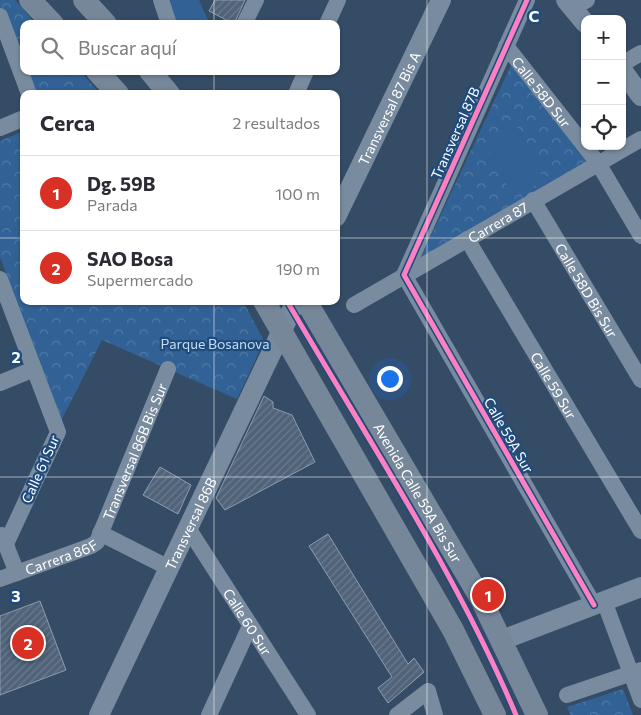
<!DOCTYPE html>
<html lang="es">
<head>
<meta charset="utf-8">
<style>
	:root { --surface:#fff; --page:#f2f2f3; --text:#2b2b33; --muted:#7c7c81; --line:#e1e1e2; --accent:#d93025 }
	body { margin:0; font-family:Commissioner,sans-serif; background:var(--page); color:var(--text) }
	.controls { position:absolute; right:15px; top:15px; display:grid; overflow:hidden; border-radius:10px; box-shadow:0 1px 4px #0004 }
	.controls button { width:45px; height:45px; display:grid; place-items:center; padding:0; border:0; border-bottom:1px solid var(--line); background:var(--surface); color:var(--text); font:25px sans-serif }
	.you { position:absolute; left:389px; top:378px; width:18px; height:18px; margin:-12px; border:4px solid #fff; border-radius:50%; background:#1a73e8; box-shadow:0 0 0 8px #1a73e833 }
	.badge { display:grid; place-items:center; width:32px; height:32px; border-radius:50%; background:var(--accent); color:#fff; font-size:16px; font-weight:700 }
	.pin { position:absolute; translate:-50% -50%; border:2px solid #fff; box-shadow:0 1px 5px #0006 }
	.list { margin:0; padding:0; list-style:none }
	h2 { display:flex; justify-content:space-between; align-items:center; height:65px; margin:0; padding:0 20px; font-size:21px }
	h2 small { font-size:16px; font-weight:400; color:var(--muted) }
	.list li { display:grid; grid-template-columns:32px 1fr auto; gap:15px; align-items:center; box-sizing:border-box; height:75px; padding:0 20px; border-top:1px solid var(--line) }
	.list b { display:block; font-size:19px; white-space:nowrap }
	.list p { margin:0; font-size:16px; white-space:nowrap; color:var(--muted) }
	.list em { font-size:16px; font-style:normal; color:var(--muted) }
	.icon { flex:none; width:28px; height:28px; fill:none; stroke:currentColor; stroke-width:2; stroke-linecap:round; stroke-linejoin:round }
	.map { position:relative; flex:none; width:641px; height:715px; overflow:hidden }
	.search { position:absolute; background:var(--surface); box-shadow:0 1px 4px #0004; left:20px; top:20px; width:320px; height:55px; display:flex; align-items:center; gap:12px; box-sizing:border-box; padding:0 18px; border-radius:10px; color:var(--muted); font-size:19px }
	.panel { position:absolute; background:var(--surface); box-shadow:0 1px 4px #0004; left:20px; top:90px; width:320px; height:215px; border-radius:10px }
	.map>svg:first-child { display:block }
	.forest { fill:url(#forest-crowns) }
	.garden { fill:#326295 }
	.building { fill:url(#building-hatch); stroke:#8d9cad }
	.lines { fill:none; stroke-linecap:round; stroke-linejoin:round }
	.minor { stroke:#798b9e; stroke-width:16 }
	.tertiary { stroke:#798b9e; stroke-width:20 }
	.secondary { stroke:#76879a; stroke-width:22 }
	.cycleway-casing { stroke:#1f4b7d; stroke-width:8 }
	.cycleway { stroke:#ff80c0; stroke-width:5 }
	.grid { fill:none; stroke:#fff; stroke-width:1; stroke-opacity:0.55 }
	.labels { text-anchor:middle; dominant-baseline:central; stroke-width:4.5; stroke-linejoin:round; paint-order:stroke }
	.street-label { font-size:14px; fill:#fff; stroke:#1f4b7d }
	.park-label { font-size:14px; fill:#c5ddf6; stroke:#1f4b7d }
	.grid-label { font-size:16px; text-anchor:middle; font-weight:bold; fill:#fff; stroke:#1f4b7d; stroke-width:4.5; stroke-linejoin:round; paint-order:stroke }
</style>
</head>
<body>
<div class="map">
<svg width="641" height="715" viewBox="0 0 641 715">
	<defs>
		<pattern id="forest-crowns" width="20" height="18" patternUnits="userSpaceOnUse" patternTransform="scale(1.25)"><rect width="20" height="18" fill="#326295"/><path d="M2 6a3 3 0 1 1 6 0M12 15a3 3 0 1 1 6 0" fill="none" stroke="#517aa5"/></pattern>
		<pattern id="building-hatch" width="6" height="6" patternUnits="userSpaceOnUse" patternTransform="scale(1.25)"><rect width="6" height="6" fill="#506379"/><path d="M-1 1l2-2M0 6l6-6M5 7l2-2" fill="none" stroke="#6a7a8d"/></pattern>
	</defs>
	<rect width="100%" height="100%" fill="#354c67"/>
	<path class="forest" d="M 0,0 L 15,0 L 36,24 L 24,24 L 24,71 L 80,71 L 100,94 L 29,94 L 0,15 Z
		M 512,63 L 592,160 L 420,259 Z
		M 24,131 L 24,301 L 243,301 L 264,341 L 237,399 L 102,340 L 61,421 L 0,257 L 0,141 Z
		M 623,689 L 633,715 L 571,715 L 567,707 Z"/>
	<path class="garden" d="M 167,0 L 199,0 L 208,20 L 199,24 L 177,24 Z
		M 517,127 L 544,181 L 513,197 L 485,143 Z"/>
	<path class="building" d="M 215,0 L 245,0 L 234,24 L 209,11 Z
		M 264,396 L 273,402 L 273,408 L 292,415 L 315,462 L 225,510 L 216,498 Z
		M 160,467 L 191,485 L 178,514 L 143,495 Z
		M 328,534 L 408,664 L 414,658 L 424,672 L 388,703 L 378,688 L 392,677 L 309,546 Z
		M 40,601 L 66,670 L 0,695 L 0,616 Z"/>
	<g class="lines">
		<g class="minor">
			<path d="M 161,0 L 169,24"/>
			<path d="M 527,0 L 404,275 L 594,605"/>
			<path d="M 573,8 L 587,0"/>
			<path d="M 0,16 L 29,94"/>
			<path d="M 244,24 L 256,0"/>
			<path d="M 327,24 L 338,0"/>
			<path id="s1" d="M 506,46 L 598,163 L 641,236"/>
			<path d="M 622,64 L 641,53"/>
			<path d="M 296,94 L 306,71"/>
			<path d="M 0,128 L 24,118"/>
			<path id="s2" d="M 533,200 L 641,380"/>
			<path id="s3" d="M 467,239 L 641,531"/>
			<path d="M 0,279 L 58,432 L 6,544"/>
			<path id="s4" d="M 354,305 L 641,139"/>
			<path d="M 0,383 L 34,369"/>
			<path id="s5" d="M 188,528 L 308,715"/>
			<path d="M 100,533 L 169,568"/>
			<path d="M 2,535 L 17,573"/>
			<path id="s6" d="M 0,579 L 91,546 L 97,542 L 168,369"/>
			<path d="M 604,601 L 641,700"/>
			<path d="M 567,695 L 641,670"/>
			<path d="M 209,715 L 250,626"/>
			<path d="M 397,715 L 428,691 L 435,715"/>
		</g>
		<g class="tertiary">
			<path d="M 566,0 L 585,23"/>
			<path d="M 622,70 L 641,96"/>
			<path id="s7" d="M 336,217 L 441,0"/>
			<path d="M 502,640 L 641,587"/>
			<path id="s8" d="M 99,715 L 296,301"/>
		</g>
		<g class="secondary">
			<path d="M 30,0 L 53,24"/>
			<path d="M 84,0 L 106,24"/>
			<path d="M 97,71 L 118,94"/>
			<path d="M 150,71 L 169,94"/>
			<path d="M 264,301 L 453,630 L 495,715"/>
			<path id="s9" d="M 306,301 L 481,599 L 537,715"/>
		</g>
		<defs>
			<path id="cycleway" d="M 527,0 L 404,275 L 594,605
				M 287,301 C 366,437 455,570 516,715"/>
		</defs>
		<use href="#cycleway" class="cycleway-casing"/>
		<use href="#cycleway" class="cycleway"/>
	</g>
	<path class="grid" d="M 214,0 L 214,24M 427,0 L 427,715M 214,71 L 214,94M 0,238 L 24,238M 336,238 L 641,238M 214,301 L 214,715M 0,477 L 641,477"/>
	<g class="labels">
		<g class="street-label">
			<text stroke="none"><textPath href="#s1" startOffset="58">Calle 58D Sur</textPath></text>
			<text stroke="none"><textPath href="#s7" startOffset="121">Transversal 87 Bis A</textPath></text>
			<text transform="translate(455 133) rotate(-66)">Transversal 87B</text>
			<text stroke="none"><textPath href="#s4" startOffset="166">Carrera 87</textPath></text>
			<text stroke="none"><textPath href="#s2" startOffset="105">Calle 58D Bis Sur</textPath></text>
			<text stroke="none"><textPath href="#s3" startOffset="170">Calle 59 Sur</textPath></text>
			<text transform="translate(509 435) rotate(60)">Calle 59A Sur</text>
			<text stroke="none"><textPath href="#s6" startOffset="202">Transversal 86B Bis Sur</textPath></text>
			<text transform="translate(40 469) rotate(-66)">Calle 61 Sur</text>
			<text stroke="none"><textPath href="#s9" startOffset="222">Avenida Calle 59A Bis Sur</textPath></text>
			<text stroke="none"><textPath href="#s8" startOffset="212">Transversal 86B</textPath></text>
			<text stroke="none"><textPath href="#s6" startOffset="65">Carrera 86F</textPath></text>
			<text stroke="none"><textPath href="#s5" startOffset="111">Calle 60 Sur</textPath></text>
		</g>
		<g class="park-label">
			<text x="215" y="343">Parque Bosanova</text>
		</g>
	</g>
	<g class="grid-label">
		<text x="534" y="22">C</text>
		<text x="16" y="363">2</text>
		<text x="16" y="602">3</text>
	</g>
</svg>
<div class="controls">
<button>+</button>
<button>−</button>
<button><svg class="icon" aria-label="locate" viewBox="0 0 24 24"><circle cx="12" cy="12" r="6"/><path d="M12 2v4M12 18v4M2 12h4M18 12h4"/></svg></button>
</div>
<div class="you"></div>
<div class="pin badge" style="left:488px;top:595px">1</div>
<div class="pin badge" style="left:28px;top:643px">2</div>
<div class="search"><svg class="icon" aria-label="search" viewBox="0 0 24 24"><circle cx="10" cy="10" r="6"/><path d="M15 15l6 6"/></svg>Buscar aquí</div>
<section class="panel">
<h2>Cerca<small>2 resultados</small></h2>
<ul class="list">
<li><span class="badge">1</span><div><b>Dg. 59B</b><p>Parada</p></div><em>100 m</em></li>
<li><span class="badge">2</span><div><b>SAO Bosa</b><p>Supermercado</p></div><em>190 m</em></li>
</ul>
</section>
</div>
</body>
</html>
